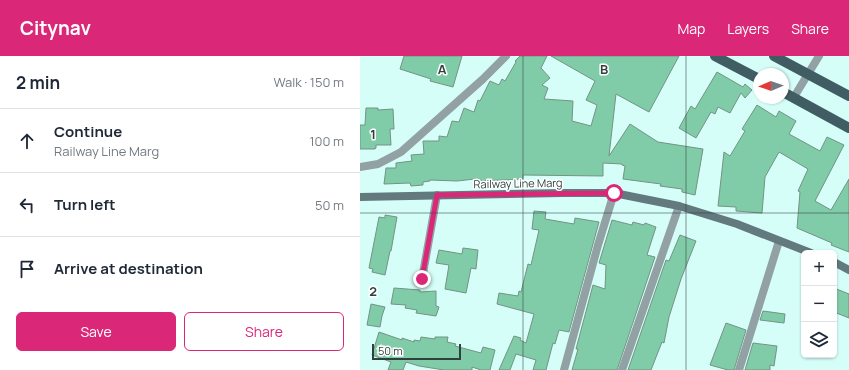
<!DOCTYPE html>
<html lang="en">
<head>
<meta charset="utf-8">
<style>
	:root { --surface:#fff; --page:#f6f6f7; --text:#1f2937; --muted:#747a83; --line:#e0e1e3; --accent:#db2777 }
	body { margin:0; font-family:Manrope,sans-serif; background:var(--page); color:var(--text) }
	.controls { position:absolute; right:12px; bottom:12px; display:grid; overflow:hidden; border-radius:6px; box-shadow:0 1px 3px #0004 }
	.controls button { width:36px; height:36px; display:grid; place-items:center; padding:0; border:0; border-bottom:1px solid var(--line); background:var(--surface); color:var(--text); font:20px sans-serif }
	.compass { position:absolute; left:393px; top:12px; width:36px; height:36px; border-radius:50%; background:var(--surface); box-shadow:0 1px 3px #0004; rotate:268deg }
	.scale { position:absolute; left:12px; bottom:10px; width:89px; box-sizing:border-box; padding-left:4px; border:2px solid #30403e; border-top:0; font-size:11px; line-height:14px; white-space:nowrap; color:#30403e; -webkit-text-stroke:3px #fff; paint-order:stroke }
	.stop { position:absolute; width:12px; height:12px; margin:-9px; border:3px solid #db2777; border-radius:50%; background:#fff }
	.stop.end { background:#db2777; border-color:#fff; box-shadow:0 1px 4px #0008 }
	.list { margin:0; padding:0; list-style:none }
	h2 { display:flex; justify-content:space-between; align-items:center; height:52px; margin:0; padding:0 16px; font-size:17px }
	h2 small { font-size:13px; font-weight:400; color:var(--muted) }
	.list li { display:grid; grid-template-columns:26px 1fr auto; gap:12px; align-items:center; box-sizing:border-box; height:64px; padding:0 16px; border-top:1px solid var(--line) }
	.list b { display:block; font-size:15px; white-space:nowrap }
	.list p { margin:0; font-size:13px; white-space:nowrap; color:var(--muted) }
	.list em { font-size:13px; font-style:normal; color:var(--muted) }
	.actions { display:flex; gap:8px; padding:12px 16px }
	.actions a { flex:1; padding:9px 0; border:1px solid var(--accent); border-radius:6px; text-align:center; font-size:14px; color:var(--accent) }
	.actions .main { background:var(--accent); color:#fff }
	.icon { flex:none; width:22px; height:22px; fill:none; stroke:currentColor; stroke-width:2; stroke-linecap:round; stroke-linejoin:round }
	.map { position:relative; flex:none; width:489px; height:314px; overflow:hidden }
	header { display:flex; align-items:center; gap:24px; box-sizing:border-box; height:56px; padding:0 20px; background:var(--accent); color:#fff }
	header strong { font-size:19px }
	nav { display:flex; gap:22px; margin-inline-start:auto; font-size:14px }
	main { display:flex }
	aside { flex:1; background:var(--surface) }
	.map>svg:first-child { display:block }
	.building { fill:#80cca8; stroke:#749383 }
	.lines { fill:none; stroke-linecap:round; stroke-linejoin:round }
	.street { stroke:#91a1a4; stroke-width:8 }
	.secondary { stroke:#62797e; stroke-width:8 }
	.primary { stroke:#405d63; stroke-width:10 }
	.route { stroke:#db2777; stroke-width:5 }
	.grid { fill:none; stroke:#30403e; stroke-width:1; stroke-opacity:0.55 }
	.labels { text-anchor:middle; dominant-baseline:central; stroke-width:3; stroke-linejoin:round; paint-order:stroke }
	.street-label { font-size:11px; fill:#30403e; stroke:#fff }
	.grid-label { font-size:13px; text-anchor:middle; font-weight:bold; fill:#30403e; stroke:#fff; stroke-width:3; stroke-linejoin:round; paint-order:stroke }
</style>
</head>
<body>
<header>
<strong>Citynav</strong>
<nav><a>Map</a><a>Layers</a><a>Share</a></nav>
</header>
<main>
<aside>
<h2>2 min<small>Walk · 150 m</small></h2>
<ul class="list">
<li><svg class="icon" aria-label="ahead" viewBox="0 0 24 24"><path d="M12 20V5M6 11l6-6 6 6"/></svg><div><b>Continue</b><p>Railway Line Marg</p></div><em>100 m</em></li>
<li><svg class="icon" aria-label="left" viewBox="0 0 24 24"><path d="M17 20v-9H6M10 6l-5 5 5 5"/></svg><div><b>Turn left</b></div><em>50 m</em></li>
<li><svg class="icon" aria-label="arrive" viewBox="0 0 24 24"><path d="M6 21V4h12l-3 4 3 4H6"/></svg><div><b>Arrive at destination</b></div></li>
</ul>
<div class="actions"><a class="main">Save</a><a>Share</a></div>
</aside>
<div class="map">
<svg width="489" height="314" viewBox="0 0 489 314">
	<rect width="100%" height="100%" fill="#d6fef9"/>
	<path class="building" d="M 44,0 L 102,0 L 93,31 L 70,25 L 71,23 L 40,13 Z
		M 160,0 L 187,0 L 181,12 L 190,22 L 182,29 L 188,32 L 184,43 L 213,45 L 212,65 L 231,70 L 237,49 L 226,44 L 235,25 L 191,0 L 319,0 L 289,56 L 256,38 L 249,100 L 270,68 L 298,86 L 343,93 L 335,139 L 322,136 L 322,133 L 300,130 L 301,128 L 263,123 L 265,110 L 262,109 L 262,108 L 243,107 L 243,120 L 163,119 L 163,123 L 145,124 L 115,125 L 115,123 L 97,125 L 70,124 L 70,125 L 63,126 L 63,129 L 51,130 L 50,127 L 24,128 L 26,112 L 36,112 L 36,107 L 52,105 L 51,99 L 64,98 L 63,85 L 79,85 L 79,80 L 87,81 L 92,65 L 99,66 L 104,52 L 114,56 L 118,44 L 120,45 L 130,25 L 139,29 L 142,23 L 145,25 L 156,6 L 155,5 Z
		M 357,16 L 383,31 L 385,28 L 392,34 L 385,42 L 381,37 L 370,57 L 358,51 L 355,58 L 351,56 L 336,82 L 319,72 L 331,50 L 335,53 Z
		M 397,49 L 416,61 L 419,55 L 436,65 L 429,78 L 460,95 L 467,81 L 484,89 L 455,145 L 471,154 L 489,123 L 489,196 L 471,189 L 472,187 L 437,172 L 440,136 L 438,135 L 448,113 L 419,96 L 405,121 L 402,157 L 376,155 L 376,151 L 358,150 L 364,96 L 370,100 L 385,75 L 382,73 Z
		M 6,52 L 18,52 L 18,54 L 33,53 L 34,73 L 30,73 L 31,89 L 16,89 L 16,92 L 15,93 L 0,93 L 0,69 L 5,69 Z
		M 174,155 L 186,156 L 185,163 L 214,168 L 215,162 L 239,166 L 209,276 L 199,274 L 195,288 L 193,287 L 186,314 L 173,314 L 176,304 L 156,298 L 150,314 L 139,314 L 154,280 L 161,282 L 160,284 L 166,287 L 174,258 L 137,248 L 139,237 L 158,240 L 159,235 L 161,236 L 168,208 L 171,209 L 179,174 L 172,173 Z
		M 25,159 L 37,161 L 31,195 L 30,195 L 25,219 L 12,216 L 13,213 L 9,212 L 19,161 L 25,162 Z
		M 252,164 L 272,169 L 273,166 L 284,169 L 285,167 L 296,171 L 287,199 L 295,201 L 257,314 L 212,314 L 218,293 L 216,293 L 233,229 L 245,233 L 246,209 L 239,207 Z
		M 320,179 L 336,185 L 321,223 L 309,261 L 304,287 L 302,286 L 291,314 L 268,314 L 306,204 L 309,205 Z
		M 103,192 L 118,194 L 116,213 L 111,212 L 106,237 L 85,233 L 89,209 L 76,207 L 79,194 L 102,198 Z
		M 34,232 L 60,234 L 60,236 L 76,235 L 76,250 L 79,251 L 76,260 L 56,257 L 57,254 L 45,252 L 46,249 L 31,248 Z
		M 474,232 L 489,238 L 489,262 L 474,256 Z
		M 11,248 L 25,251 L 22,260 L 20,271 L 7,269 Z
		M 403,255 L 425,258 L 424,267 L 400,264 Z
		M 366,267 L 386,274 L 374,314 L 368,314 L 350,309 Z
		M 19,276 L 42,284 L 42,282 L 54,286 L 54,284 L 60,285 L 61,281 L 75,283 L 75,281 L 88,281 L 87,286 L 96,288 L 95,290 L 121,297 L 123,291 L 135,294 L 130,314 L 121,314 L 112,311 L 112,314 L 84,314 L 59,310 L 46,306 L 43,314 L 28,314 L 31,306 L 12,299 Z
		M 393,287 L 417,290 L 414,310 L 410,309 L 410,314 L 385,314 Z"/>
	<g class="lines">
		<path class="street" d="M 434,41 L 459,0
			M 0,111 L 18,108 L 41,96 L 123,23 L 146,0
			M 62,223 L 77,139
			M 204,314 L 238,189 L 254,137
			M 262,314 L 319,150
			M 379,314 L 419,185"/>
		<path class="secondary" d="M 0,141 L 203,137 L 254,137 L 319,150 L 377,168 L 451,197
			M 474,206 L 489,214"/>
		<path class="primary" d="M 355,0 L 399,23
			M 414,0 L 489,40
			M 423,36 L 489,72"/>
	</g>
	<g class="lines">
		<path class="route" d="M 62,223 L 77,139 L 254,137"/>
	</g>
	<path class="grid" d="M 163,0 L 163,314M 326,0 L 326,314M 0,157 L 489,157"/>
	<g class="labels">
		<g class="street-label">
			<text transform="translate(158 127) rotate(-1)">Railway Line Marg</text>
		</g>
	</g>
	<g class="grid-label">
		<text x="82" y="18">A</text>
		<text x="244" y="18">B</text>
		<text x="13" y="83">1</text>
		<text x="13" y="240">2</text>
	</g>
</svg>
<div class="controls">
<button>+</button>
<button>−</button>
<button><svg class="icon" aria-label="layers" viewBox="0 0 24 24"><path d="M12 4l9 5-9 5-9-5zM3 14l9 5 9-5"/></svg></button>
</div>
<svg class="compass" viewBox="-18 -18 36 36"><path d="M0-13l5 13h-10z" fill="#e53935"/><path d="M0 13l5-13h-10z" fill="#747a83"/></svg>
<div class="scale">50 m</div>
<div class="stop" style="left:254px;top:137px"></div>
<div class="stop end" style="left:62px;top:223px"></div>
</div>
</main>
</body>
</html>
